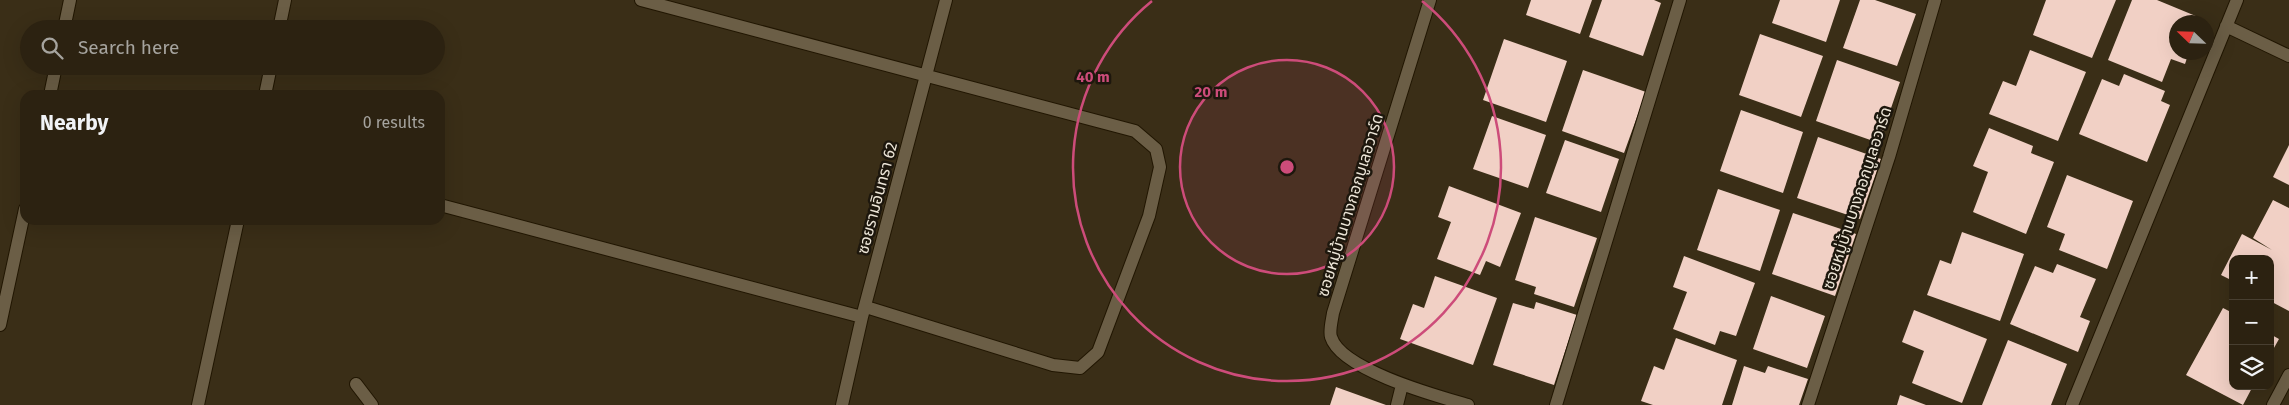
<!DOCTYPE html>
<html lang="en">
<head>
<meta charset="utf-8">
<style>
	:root { --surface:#2c2211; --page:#382f1f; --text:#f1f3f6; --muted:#a6a49f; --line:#483f31 }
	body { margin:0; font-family:"Fira Sans","Noto Sans Thai",sans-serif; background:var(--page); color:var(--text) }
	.controls { position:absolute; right:15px; bottom:15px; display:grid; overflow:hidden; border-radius:10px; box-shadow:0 5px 20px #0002 }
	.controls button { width:45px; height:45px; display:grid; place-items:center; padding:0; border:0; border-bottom:1px solid var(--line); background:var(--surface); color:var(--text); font:25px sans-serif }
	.compass { position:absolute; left:2169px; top:15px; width:45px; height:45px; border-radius:50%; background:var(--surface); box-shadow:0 5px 20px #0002; rotate:293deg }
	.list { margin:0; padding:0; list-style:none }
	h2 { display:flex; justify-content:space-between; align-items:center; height:65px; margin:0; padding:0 20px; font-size:21px }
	h2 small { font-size:16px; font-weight:400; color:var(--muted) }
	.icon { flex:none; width:28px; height:28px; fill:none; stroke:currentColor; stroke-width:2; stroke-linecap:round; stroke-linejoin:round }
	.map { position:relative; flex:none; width:2289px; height:405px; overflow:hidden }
	.search { position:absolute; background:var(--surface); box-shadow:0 5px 20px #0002; left:20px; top:20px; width:425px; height:55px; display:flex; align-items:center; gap:12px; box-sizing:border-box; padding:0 18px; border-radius:28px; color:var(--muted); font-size:19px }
	.panel { position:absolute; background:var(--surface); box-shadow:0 5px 20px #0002; left:20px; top:90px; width:425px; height:135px; border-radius:15px }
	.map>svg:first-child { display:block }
	.building { fill:#f1d0c5 }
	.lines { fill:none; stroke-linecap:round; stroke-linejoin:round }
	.minor-casing { stroke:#211602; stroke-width:14 }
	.minor { stroke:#6b5e46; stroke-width:12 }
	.ring { fill:none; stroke:#cd4c7a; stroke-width:2.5 }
	.labels { text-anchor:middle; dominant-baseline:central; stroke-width:5; stroke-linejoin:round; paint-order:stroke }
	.street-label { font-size:16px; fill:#ede6d8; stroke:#1d170d }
	.centre { fill:#cd4c7a; stroke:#1d170d; stroke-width:2.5 }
	.ring-label { font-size:15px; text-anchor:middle; font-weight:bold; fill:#cd4c7a; stroke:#1d170d; stroke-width:5; stroke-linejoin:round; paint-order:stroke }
</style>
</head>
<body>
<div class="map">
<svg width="2289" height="405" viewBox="0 0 2289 405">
	<rect width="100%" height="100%" fill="#3a2e17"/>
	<path class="building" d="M 1531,0 L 1592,0 L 1580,34 L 1526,15 Z
		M 1602,0 L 1654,0 L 1661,3 L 1643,56 L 1589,37 Z
		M 1780,0 L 1840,0 L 1826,42 L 1772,23 Z
		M 1860,0 L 1875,0 L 1916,14 L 1897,66 L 1843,48 Z
		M 2046,0 L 2116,0 L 2092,58 L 2033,35 Z
		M 2132,0 L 2157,0 L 2203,19 L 2201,22 L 2176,22 L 2176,52 L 2189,52 L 2185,64 L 2171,59 L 2162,82 L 2108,60 Z
		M 1760,34 L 1823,56 L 1801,117 L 1739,95 Z
		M 1504,39 L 1567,61 L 1546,122 L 1483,100 Z
		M 2030,50 L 2086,72 L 2058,141 L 1989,114 L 2003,81 L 2016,86 Z
		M 1837,60 L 1900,82 L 1879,143 L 1816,121 Z
		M 1583,70 L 1646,92 L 1624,153 L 1562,131 Z
		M 2124,74 L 2165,91 L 2161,101 L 2170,105 L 2147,162 L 2079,134 L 2102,79 L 2119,86 Z
		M 1741,110 L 1803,132 L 1783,193 L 1720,171 Z
		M 1492,116 L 1546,135 L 1528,188 L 1473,169 Z
		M 1989,128 L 2033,146 L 2031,153 L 2054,162 L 2026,234 L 1973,212 L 1988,172 L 1973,166 Z
		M 1818,137 L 1881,159 L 1860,219 L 1797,198 Z
		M 1565,140 L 1619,159 L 1601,212 L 1546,193 Z
		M 2289,145 L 2289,185 L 2273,177 Z
		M 2067,175 L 2133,201 L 2107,269 L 2059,250 L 2065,234 L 2047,227 Z
		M 1449,186 L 1521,213 L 1500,267 L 1486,261 L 1480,275 L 1437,259 L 1451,222 L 1438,217 Z
		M 1718,189 L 1780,210 L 1760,271 L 1697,250 Z
		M 2273,200 L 2289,208 L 2289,311 L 2270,301 L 2270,259 L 2233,259 L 2233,281 L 2221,275 L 2242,234 L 2272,250 L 2253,238 Z
		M 1793,213 L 1856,234 L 1835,296 L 1772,274 Z
		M 1535,217 L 1597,238 L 1574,307 L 1534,294 L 1536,287 L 1515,280 Z
		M 1962,232 L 2024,254 L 2000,321 L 1927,295 L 1940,260 L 1951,264 Z
		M 1684,256 L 1755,283 L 1736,336 L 1720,331 L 1715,345 L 1673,329 L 1687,292 L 1673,287 Z
		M 2057,264 L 2096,279 L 2080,317 L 2090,321 L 2078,352 L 2010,324 L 2035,266 L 2053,273 Z
		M 1435,276 L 1497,298 L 1473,365 L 1400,339 L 1413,304 L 1424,308 Z
		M 1771,296 L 1825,316 L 1807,368 L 1753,349 Z
		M 1536,302 L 1577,315 L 1554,385 L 1493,365 L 1513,303 L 1534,309 Z
		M 2223,308 L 2233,313 L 2233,386 L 2253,386 L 2243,405 L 2186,375 Z
		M 1914,310 L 1987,339 L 1962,403 L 1912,383 L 1924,351 L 1902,342 Z
		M 2270,334 L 2279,339 L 2270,355 Z
		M 1676,338 L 1737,360 L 1722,405 L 1653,405 L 1641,401 L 1654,366 L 1664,370 Z
		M 2008,340 L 2067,364 L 2051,405 L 1982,405 Z
		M 1744,366 L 1765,373 L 1768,366 L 1808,379 L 1799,405 L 1732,405 Z
		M 1336,387 L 1386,405 L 1330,405 Z
		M 1900,395 L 1926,405 L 1897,405 Z"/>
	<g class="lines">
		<defs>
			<path id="minor" d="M 641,0 L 1135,131 L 1156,149 L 1160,167 L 1149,216 L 1098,352 L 1080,368 L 1053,365 L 866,307
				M 1430,0 L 1333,313 C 1332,320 1329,331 1331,337 C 1341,370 1437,396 1468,405
				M 2226,26 L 2289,56
				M 64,29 L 70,0
				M 279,29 L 285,0
				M 50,95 L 56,66
				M 265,95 L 271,66
				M 440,205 L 862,317
				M 0,325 L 25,209
				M 356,384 L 372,405
				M 198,405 L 238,220
				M 842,405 L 862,317 L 946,0
				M 1397,405 L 1402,385
				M 1556,405 L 1680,0
				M 1808,405 L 1889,157 L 1935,0
				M 2072,405 L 2237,0
				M 2273,405 L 2289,375"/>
		</defs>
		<use href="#minor" class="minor-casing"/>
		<use href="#minor" class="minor"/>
	</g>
	<circle cx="1287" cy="167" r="107" fill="#cd4c7a" fill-opacity=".12"/>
	<g class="ring">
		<circle cx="1287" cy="167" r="107"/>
		<path d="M1422 1A214 214 0 1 1 1152 1"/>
	</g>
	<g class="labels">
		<g class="street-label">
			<text transform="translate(877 198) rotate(-75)">ซอยรามอินทรา 62</text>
			<text transform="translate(1857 198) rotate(-72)">ซอยหมู่บ้านบางกอกบูเลอวาร์ด</text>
			<text transform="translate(1350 205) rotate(-73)">ซอยหมู่บ้านบางกอกบูเลอวาร์ด</text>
		</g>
	</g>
	<circle cx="1287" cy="167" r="8" class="centre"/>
	<g class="ring-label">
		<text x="1093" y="82">40 m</text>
		<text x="1211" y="97">20 m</text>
	</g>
</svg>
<div class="controls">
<button>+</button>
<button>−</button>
<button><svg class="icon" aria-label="layers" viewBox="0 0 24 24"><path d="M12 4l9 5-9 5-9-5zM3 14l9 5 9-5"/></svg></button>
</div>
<svg class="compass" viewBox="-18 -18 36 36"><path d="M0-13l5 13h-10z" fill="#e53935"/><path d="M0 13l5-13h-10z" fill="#a6a49f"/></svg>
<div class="search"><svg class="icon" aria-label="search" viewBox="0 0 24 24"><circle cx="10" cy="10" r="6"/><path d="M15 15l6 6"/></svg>Search here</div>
<section class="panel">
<h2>Nearby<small>0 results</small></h2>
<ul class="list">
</ul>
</section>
</div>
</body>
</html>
